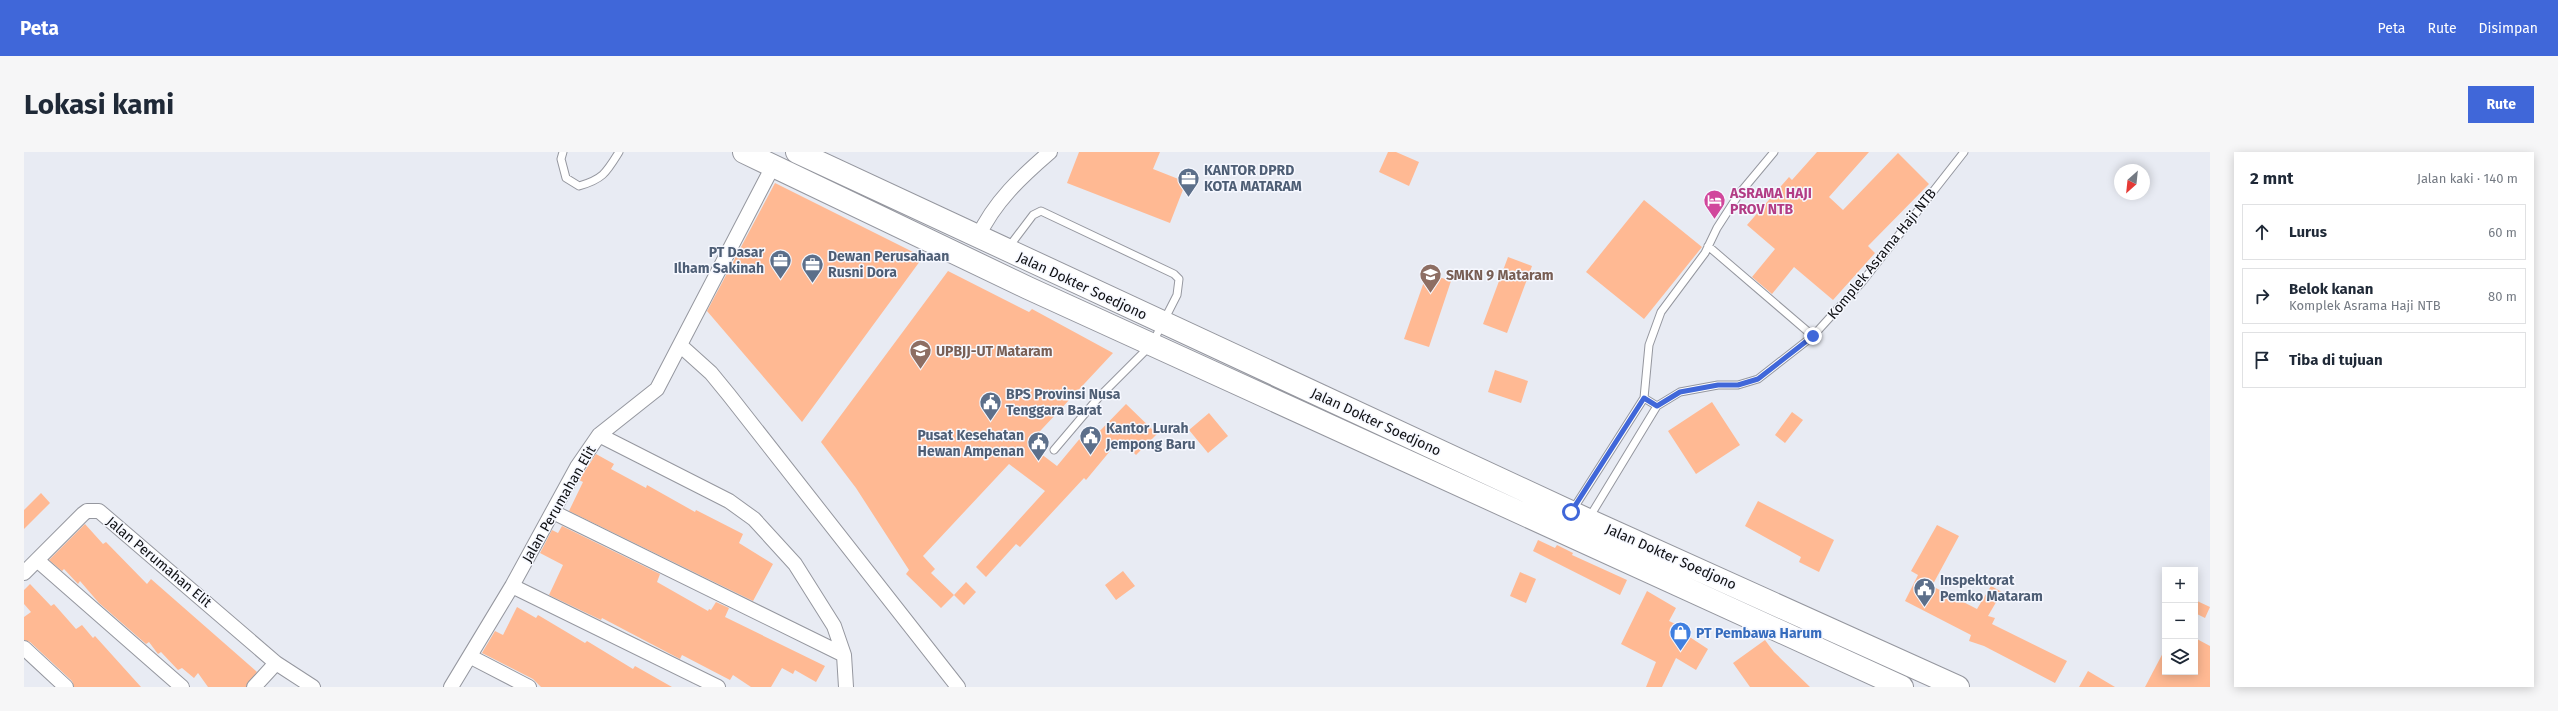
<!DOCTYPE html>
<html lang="id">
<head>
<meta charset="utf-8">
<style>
	:root { --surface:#fff; --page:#f6f6f7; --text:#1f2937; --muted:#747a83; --line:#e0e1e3; --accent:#4067d9 }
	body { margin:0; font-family:"Fira Sans",sans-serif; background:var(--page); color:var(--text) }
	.controls { position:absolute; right:12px; bottom:12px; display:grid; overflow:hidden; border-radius:0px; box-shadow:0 2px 10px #0003 }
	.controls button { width:36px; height:36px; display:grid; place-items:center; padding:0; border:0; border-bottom:1px solid var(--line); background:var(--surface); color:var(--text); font:20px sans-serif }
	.compass { position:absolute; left:2090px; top:12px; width:36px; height:36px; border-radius:50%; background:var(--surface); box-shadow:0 2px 10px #0003; rotate:207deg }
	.stop { position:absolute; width:12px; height:12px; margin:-9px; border:3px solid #4067d9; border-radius:50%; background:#fff }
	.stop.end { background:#4067d9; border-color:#fff; box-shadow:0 1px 4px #0008 }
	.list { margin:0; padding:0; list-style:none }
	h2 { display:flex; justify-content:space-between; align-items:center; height:52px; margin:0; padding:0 16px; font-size:17px }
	h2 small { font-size:13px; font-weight:400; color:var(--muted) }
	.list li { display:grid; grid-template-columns:26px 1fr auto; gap:12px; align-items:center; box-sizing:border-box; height:56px; margin:0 8px 8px; padding:0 8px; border:1px solid var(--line); border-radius:0px }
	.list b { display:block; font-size:15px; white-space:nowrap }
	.list p { margin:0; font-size:13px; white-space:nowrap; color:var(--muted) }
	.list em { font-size:13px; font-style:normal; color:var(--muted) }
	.icon { flex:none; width:22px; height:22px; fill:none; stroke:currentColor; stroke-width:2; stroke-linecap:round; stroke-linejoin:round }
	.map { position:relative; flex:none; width:2186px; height:535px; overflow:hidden; border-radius:0px }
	header { display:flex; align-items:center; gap:24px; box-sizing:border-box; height:56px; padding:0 20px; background:var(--accent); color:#fff }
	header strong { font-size:19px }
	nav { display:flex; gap:22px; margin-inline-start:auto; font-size:14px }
	.intro { display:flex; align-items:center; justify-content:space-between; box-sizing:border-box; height:96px; padding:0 24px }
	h1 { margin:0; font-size:28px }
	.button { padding:10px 18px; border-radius:0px; background:var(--accent); color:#fff; font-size:14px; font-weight:700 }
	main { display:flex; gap:24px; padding:0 24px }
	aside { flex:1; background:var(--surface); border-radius:0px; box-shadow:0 2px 10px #0003 }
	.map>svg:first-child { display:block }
	.building { fill:#ffb993 }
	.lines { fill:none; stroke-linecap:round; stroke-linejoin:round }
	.lane-casing { stroke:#95979f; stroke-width:9 }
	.street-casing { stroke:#95979f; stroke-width:16 }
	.highway-casing { stroke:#95979f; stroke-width:24 }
	.lane { stroke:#fff; stroke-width:7 }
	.street { stroke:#fff; stroke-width:14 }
	.highway { stroke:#fff; stroke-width:22 }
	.route { stroke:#4067d9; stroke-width:5 }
	.labels { text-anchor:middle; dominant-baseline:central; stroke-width:3; stroke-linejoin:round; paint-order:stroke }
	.service-label { font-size:14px; font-weight:bold; fill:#4e5e75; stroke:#f6f8ff; text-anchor:start }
	.hotel-label { font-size:14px; font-weight:bold; fill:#b23c85; stroke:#f6f8ff; text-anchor:start }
	.street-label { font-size:14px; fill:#0f1013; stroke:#f6f8ff }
	.education-label { font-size:14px; font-weight:bold; fill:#785e54; stroke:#f6f8ff; text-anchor:start }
	.shop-label { font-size:14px; font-weight:bold; fill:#366cbe; stroke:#f6f8ff; text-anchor:start }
</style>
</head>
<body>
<header>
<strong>Peta</strong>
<nav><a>Peta</a><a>Rute</a><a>Disimpan</a></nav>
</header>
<div class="intro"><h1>Lokasi kami</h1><a class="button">Rute</a></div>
<main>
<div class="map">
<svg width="2186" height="535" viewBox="0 0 2186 535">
	<rect width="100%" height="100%" fill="#e8ebf3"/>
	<path class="building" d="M 1055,0 L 1136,0 L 1129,17 L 1162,30 L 1146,71 L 1043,31 Z
		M 1364,0 L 1372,0 L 1395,10 L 1385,34 L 1355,20 Z
		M 1793,0 L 1845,0 L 1805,45 L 1819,58 L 1874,1 L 1905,32 L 1844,94 L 1851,101 L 1809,148 L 1770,115 L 1748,142 L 1728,125 L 1751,97 L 1723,73 L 1765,25 L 1768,28 Z
		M 751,31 L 899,105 L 778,270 L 683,159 Z
		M 1620,48 L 1678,95 L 1620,167 L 1562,120 Z
		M 1484,105 L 1508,114 L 1483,181 L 1459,172 Z
		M 924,119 L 1005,160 L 1008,157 L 1089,201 L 1004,292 L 1033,314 L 1063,278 L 1070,285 L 1102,252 L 1133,282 L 1112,303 L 1096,287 L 1062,328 L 1060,326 L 996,395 L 992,392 L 962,425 L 952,415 L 1021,339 L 985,312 L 899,404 L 911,417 L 907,421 L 930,443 L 917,456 L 882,422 L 885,418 L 832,336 L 797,290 Z
		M 1403,121 L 1427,129 L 1405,195 L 1380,187 Z
		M 1471,218 L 1504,229 L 1497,251 L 1464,240 Z
		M 1688,250 L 1716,293 L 1672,322 L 1644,279 Z
		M 1768,260 L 1779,268 L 1761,291 L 1751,283 Z
		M 1185,261 L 1204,284 L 1184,301 L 1165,278 Z
		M 572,302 L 590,312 L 587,317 L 622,336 L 623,333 L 671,360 L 672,358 L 719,382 L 715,391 L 749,412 L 729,449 L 545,359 L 559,330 L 555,328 Z
		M 17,341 L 26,351 L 0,377 L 0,358 Z
		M 1734,349 L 1810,388 L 1795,420 L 1775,410 L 1777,405 L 1721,374 Z
		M 61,372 L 79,392 L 82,390 L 123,432 L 127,427 L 233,520 L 222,535 L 184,535 L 174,521 L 170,526 L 158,516 L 154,518 L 137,500 L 134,502 L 125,490 L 122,492 L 75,451 L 56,429 L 54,432 L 40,417 L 38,419 L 25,408 Z
		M 1913,373 L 1935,384 L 1908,434 L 1953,457 L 1967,434 L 1978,440 L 1964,464 L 1971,466 L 1968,472 L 2043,509 L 2031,531 L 1960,494 L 1945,489 L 1947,483 L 1881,449 L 1894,423 L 1887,419 Z
		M 538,374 L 636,422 L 633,430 L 684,459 L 685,457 L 687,458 L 692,450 L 705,456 L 701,465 L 801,514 L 792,530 L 771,518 L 769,522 L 758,516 L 747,535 L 727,535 L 709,523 L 706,528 L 658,503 L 656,507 L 578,466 L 577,468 L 525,443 L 539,413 L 516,401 L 528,378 L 534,381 Z
		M 1514,388 L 1531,396 L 1533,393 L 1549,401 L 1548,403 L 1603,428 L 1596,443 L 1509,399 Z
		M 1099,419 L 1111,434 L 1092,448 L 1081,433 Z
		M 1496,420 L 1512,427 L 1502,451 L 1486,444 Z
		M 942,430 L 952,440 L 940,453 L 930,443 Z
		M 6,432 L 27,454 L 30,452 L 52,477 L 58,473 L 69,486 L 71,484 L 117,535 L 50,535 L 48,529 L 6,490 L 0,488 L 0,465 L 7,460 L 0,452 L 0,438 Z
		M 1623,439 L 1652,456 L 1645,469 L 1664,478 L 1661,482 L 1684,497 L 1672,518 L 1652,506 L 1638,535 L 1622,535 L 1632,510 L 1597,492 Z
		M 2171,448 L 2186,455 L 2181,466 L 2171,461 Z
		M 493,455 L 512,466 L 514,463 L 561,491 L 563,489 L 609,517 L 611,514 L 648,535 L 517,535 L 509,527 L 458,501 L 471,479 L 479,483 Z
		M 2171,486 L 2186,494 L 2186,535 L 2121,535 L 2141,497 L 2141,520 L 2171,520 Z
		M 1741,488 L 1750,500 L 1786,535 L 1726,535 L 1709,511 Z
		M 2064,519 L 2091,535 L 2055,535 Z"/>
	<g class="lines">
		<defs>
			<path id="lane" d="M 539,0 L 537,7 L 542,26 L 555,34 C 579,27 582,21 595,0
				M 1684,94 L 1789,184
				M 984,96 L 1009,63 L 1017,59 L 1150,122 L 1155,127 L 1153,143 L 1128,192 L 1075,245 L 1030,298
				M 1620,246 L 1625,193 L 1637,160 L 1681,101 L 1693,76 L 1715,42 L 1750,0
				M 1620,246 L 1633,254
				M 1548,359 L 1620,246
				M 1565,366 L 1633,254 L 1656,240 L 1694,233 L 1714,233 L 1734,227 L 1789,184 L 1838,130 L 1940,0"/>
			<path id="street" d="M 954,85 C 970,50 997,25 1026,0
				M 657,194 L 687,221 L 705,243 L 934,535
				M 575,283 L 705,349 L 730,367 L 771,412 L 810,474 L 820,503 L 822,535
				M 529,360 L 820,503
				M 13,408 L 158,535
				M 0,421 L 59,362 L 63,359 L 75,359 L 252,511 L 289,535
				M 488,434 L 694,535
				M 0,496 L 42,535
				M 447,505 L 505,535
				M 230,535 L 252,511
				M 427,535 L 488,434 L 553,315 L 575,283 L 633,237 L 749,14"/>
			<path id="highway" d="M 720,0 L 1004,136 L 1878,535
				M 773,0 L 1564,368 L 1934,535"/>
		</defs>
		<use href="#lane" class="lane-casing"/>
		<use href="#street" class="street-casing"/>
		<use href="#highway" class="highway-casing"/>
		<use href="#lane" class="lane"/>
		<use href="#street" class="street"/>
		<use href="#highway" class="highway"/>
	</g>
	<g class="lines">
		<path class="route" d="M 1547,360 L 1620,246 L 1633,254 L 1656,240 L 1694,233 L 1714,233 L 1734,227 L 1789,184"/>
	</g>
	<defs>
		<symbol id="office-pin" viewBox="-11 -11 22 30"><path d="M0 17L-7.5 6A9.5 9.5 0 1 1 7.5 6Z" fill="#5c6f8a" stroke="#f6f8ff"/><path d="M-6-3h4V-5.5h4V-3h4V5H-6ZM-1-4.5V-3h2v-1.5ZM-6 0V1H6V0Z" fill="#fff"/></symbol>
		<symbol id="hotel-pin" viewBox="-11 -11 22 30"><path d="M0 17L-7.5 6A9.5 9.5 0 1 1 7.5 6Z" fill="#d1479c" stroke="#f6f8ff"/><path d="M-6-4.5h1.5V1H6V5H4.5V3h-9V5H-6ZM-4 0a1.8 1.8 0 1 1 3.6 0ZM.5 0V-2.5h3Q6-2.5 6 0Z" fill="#fff"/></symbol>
		<symbol id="school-pin" viewBox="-11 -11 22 30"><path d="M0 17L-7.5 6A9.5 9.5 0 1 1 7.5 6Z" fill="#8d6e63" stroke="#f6f8ff"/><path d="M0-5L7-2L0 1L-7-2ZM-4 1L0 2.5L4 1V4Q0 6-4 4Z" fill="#fff"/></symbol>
		<symbol id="university-pin" viewBox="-11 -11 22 30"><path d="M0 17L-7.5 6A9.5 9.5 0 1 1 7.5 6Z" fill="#8d6e63" stroke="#f6f8ff"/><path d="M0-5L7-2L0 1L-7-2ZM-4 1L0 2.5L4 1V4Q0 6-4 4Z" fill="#fff"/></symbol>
		<symbol id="civic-pin" viewBox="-11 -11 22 30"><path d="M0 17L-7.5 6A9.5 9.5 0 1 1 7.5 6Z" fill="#5c6f8a" stroke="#f6f8ff"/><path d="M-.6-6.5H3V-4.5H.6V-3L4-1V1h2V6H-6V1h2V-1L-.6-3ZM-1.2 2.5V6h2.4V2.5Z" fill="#fff"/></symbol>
		<symbol id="shop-pin" viewBox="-11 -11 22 30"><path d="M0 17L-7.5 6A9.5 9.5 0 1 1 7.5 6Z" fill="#3f7fe0" stroke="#f6f8ff"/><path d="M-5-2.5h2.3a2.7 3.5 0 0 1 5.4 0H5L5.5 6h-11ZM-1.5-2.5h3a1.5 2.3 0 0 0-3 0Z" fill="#fff"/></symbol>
	</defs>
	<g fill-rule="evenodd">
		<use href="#office-pin" x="1152" y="14" width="25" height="34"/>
		<use href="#hotel-pin" x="1678" y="36" width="25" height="34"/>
		<use href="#office-pin" x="744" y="96" width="25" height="34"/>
		<use href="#office-pin" x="776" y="100" width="25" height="34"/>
		<use href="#school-pin" x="1394" y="110" width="25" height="34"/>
		<use href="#university-pin" x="884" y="186" width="25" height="34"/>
		<use href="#civic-pin" x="954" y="238" width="25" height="34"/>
		<use href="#civic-pin" x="1054" y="272" width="25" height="34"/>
		<use href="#civic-pin" x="1002" y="278" width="25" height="34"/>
		<use href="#civic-pin" x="1888" y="424" width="25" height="34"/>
		<use href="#shop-pin" x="1644" y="468" width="25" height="34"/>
	</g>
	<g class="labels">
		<g class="service-label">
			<text x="1180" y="18">KANTOR DPRD<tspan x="1180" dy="16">KOTA MATARAM</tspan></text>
			<text x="740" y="100" text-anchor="end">PT Dasar<tspan x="740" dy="16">Ilham Sakinah</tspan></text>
			<text x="804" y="104">Dewan Perusahaan<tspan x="804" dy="16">Rusni Dora</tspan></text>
			<text x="982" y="242">BPS Provinsi Nusa<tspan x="982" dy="16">Tenggara Barat</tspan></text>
			<text x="1082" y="276">Kantor Lurah<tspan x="1082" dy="16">Jempong Baru</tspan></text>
			<text x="1000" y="283" text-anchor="end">Pusat Kesehatan<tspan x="1000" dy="16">Hewan Ampenan</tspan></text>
			<text x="1916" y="428">Inspektorat<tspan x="1916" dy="16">Pemko Mataram</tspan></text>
		</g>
		<g class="hotel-label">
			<text x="1706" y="41">ASRAMA HAJI<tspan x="1706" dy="16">PROV NTB</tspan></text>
		</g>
		<g class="street-label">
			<text transform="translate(1858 102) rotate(-51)">Komplek Asrama Haji NTB</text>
			<text transform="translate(1058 134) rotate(25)">Jalan Dokter Soedjono</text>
			<text transform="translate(1352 270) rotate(25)">Jalan Dokter Soedjono</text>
			<text transform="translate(535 352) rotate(-60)">Jalan Perumahan Elit</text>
			<text transform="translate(1647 405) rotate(24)">Jalan Dokter Soedjono</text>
			<text transform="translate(135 410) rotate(40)">Jalan Perumahan Elit</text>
		</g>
		<g class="education-label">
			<text x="1422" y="123">SMKN 9 Mataram</text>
			<text x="912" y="199">UPBJJ-UT Mataram</text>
		</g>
		<g class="shop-label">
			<text x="1672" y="481">PT Pembawa Harum</text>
		</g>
	</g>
</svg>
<div class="controls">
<button>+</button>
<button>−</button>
<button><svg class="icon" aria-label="layers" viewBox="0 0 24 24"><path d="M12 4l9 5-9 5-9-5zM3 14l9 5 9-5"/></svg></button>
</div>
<svg class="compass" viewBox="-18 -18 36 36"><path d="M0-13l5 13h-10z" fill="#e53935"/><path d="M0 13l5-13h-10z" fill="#747a83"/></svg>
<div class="stop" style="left:1547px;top:360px"></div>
<div class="stop end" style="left:1789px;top:184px"></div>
</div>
<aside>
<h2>2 mnt<small>Jalan kaki · 140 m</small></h2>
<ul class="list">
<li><svg class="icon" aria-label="ahead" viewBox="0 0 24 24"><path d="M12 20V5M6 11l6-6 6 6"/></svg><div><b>Lurus</b></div><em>60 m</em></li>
<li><svg class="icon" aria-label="right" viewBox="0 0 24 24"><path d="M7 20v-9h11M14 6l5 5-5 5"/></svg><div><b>Belok kanan</b><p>Komplek Asrama Haji NTB</p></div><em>80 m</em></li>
<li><svg class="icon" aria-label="arrive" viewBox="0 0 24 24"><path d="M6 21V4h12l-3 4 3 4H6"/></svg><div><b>Tiba di tujuan</b></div></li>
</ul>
</aside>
</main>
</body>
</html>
